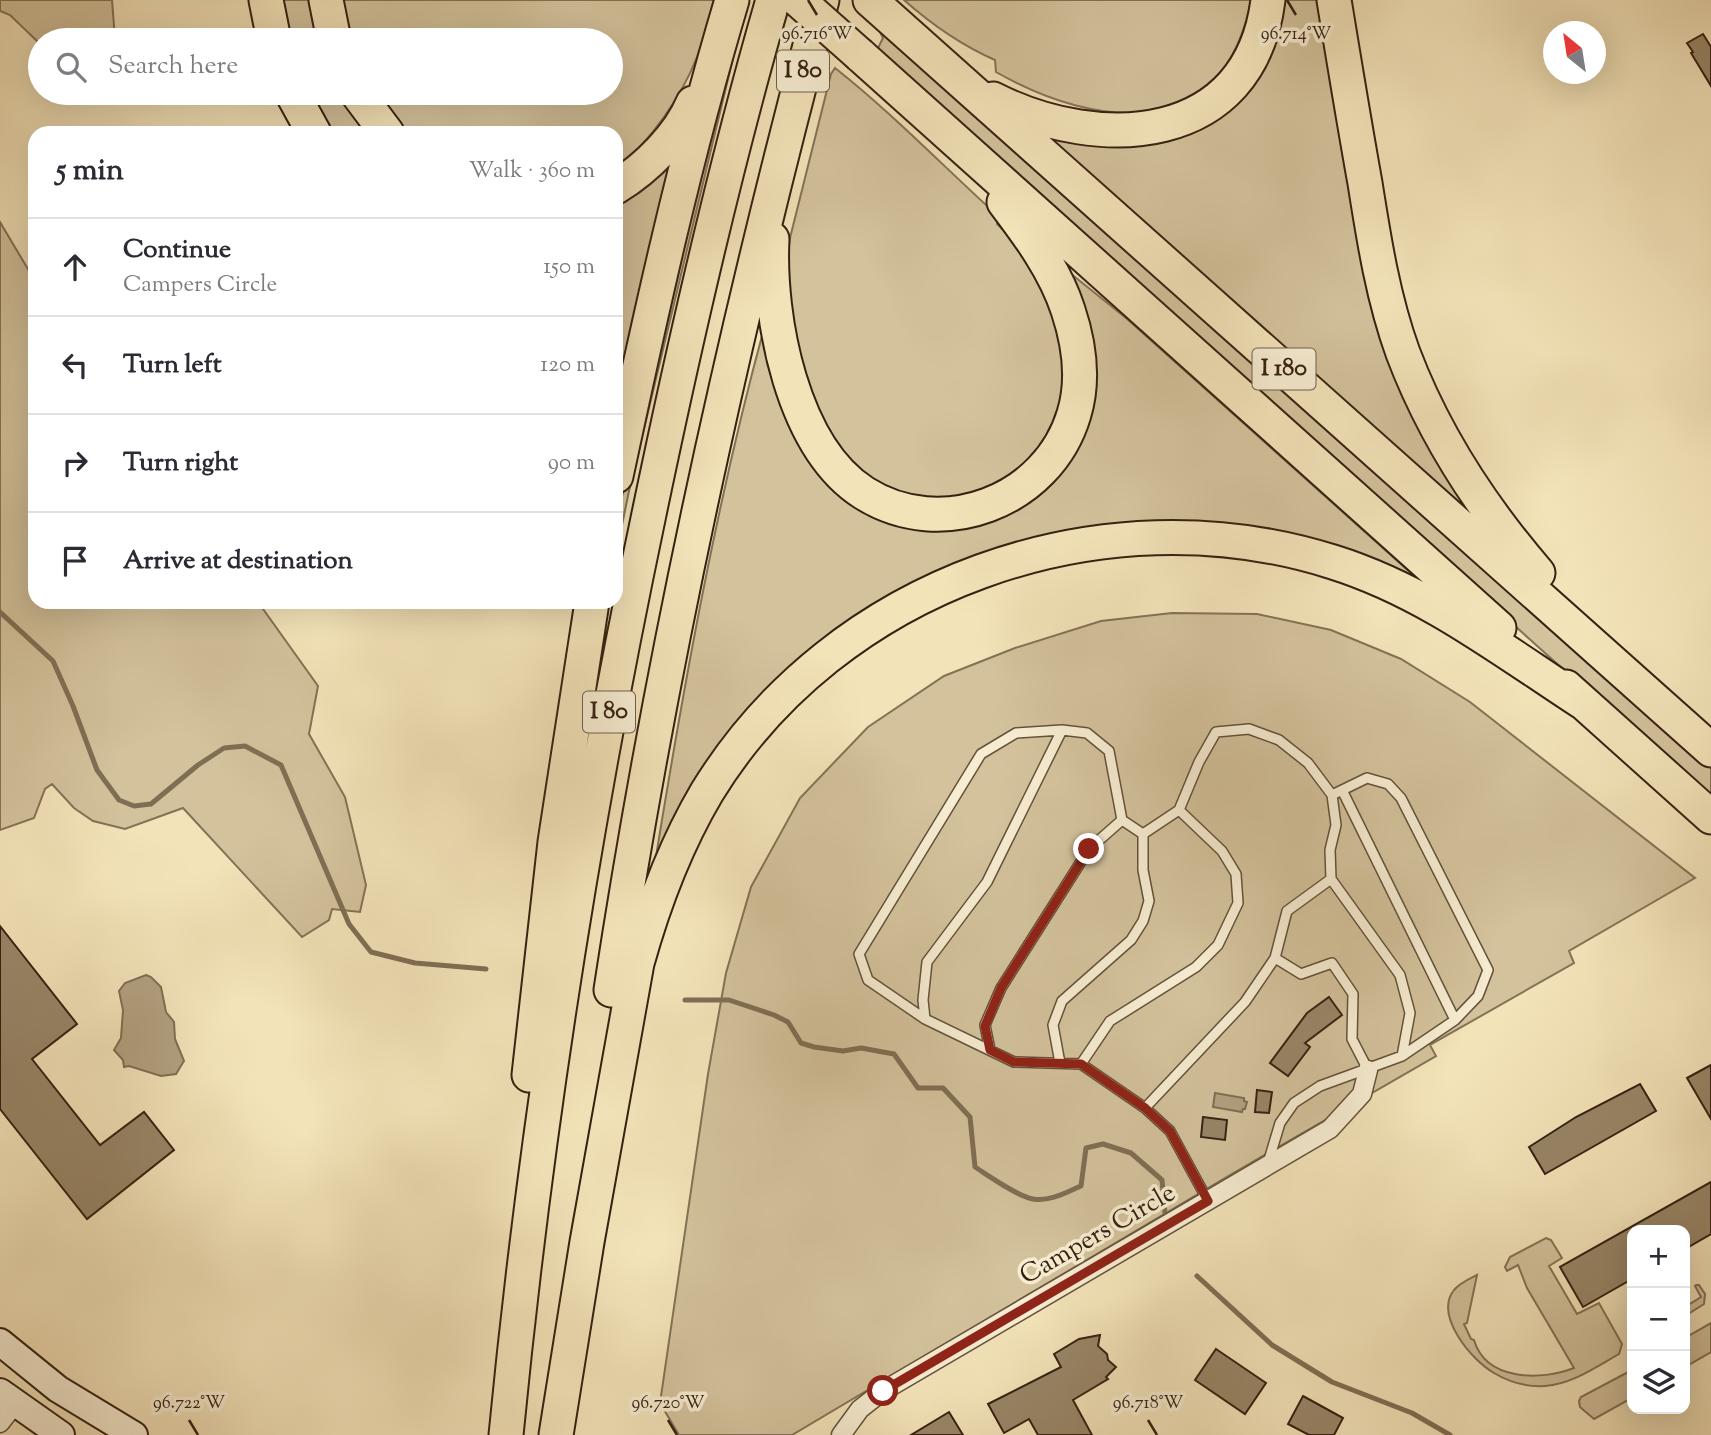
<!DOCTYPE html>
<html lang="en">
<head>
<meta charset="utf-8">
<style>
	:root { --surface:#fff; --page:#f7f7f7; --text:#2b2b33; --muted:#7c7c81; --line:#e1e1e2 }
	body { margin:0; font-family:"Sorts Mill Goudy",serif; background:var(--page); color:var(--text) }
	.controls { position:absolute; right:21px; bottom:21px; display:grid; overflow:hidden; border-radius:14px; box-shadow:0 7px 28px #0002 }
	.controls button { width:63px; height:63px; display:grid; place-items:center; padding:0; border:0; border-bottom:2px solid var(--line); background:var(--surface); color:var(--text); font:35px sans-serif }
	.compass { position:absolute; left:1543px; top:21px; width:63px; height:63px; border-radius:50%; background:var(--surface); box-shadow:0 7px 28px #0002; rotate:330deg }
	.stop { position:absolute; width:21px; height:21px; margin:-16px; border:5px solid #8f2418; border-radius:50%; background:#fff }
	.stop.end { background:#8f2418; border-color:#fff; box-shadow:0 2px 7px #0008 }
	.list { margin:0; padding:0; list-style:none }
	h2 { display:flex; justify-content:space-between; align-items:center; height:91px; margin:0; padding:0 28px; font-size:30px }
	h2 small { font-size:23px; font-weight:400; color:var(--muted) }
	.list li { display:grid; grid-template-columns:46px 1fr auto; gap:21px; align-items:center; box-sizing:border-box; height:98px; padding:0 28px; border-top:2px solid var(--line) }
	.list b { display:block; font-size:26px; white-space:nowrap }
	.list p { margin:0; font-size:23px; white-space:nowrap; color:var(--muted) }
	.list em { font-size:23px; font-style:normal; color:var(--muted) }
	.icon { flex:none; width:38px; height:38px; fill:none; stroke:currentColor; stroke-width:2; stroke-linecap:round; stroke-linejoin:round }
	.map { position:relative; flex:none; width:1711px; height:1435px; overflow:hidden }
	.search { position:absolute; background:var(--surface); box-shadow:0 7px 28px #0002; left:28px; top:28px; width:595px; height:77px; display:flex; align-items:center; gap:18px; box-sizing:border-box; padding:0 24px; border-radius:38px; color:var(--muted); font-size:26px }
	.panel { position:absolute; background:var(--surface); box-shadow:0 7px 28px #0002; left:28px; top:126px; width:595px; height:483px; border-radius:21px }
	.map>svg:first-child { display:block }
	.green { fill:#d3c29c; stroke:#847256; stroke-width:2 }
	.water { fill:#b2a180; stroke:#806e54; stroke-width:2 }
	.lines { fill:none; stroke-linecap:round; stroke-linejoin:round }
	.stream { stroke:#806e54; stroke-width:5 }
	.building { fill:#988668; stroke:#352111; stroke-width:2 }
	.lane-casing { stroke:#64523b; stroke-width:12 }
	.street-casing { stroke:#64523b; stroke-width:21 }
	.secondary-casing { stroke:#352111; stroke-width:30 }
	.highway-casing { stroke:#352111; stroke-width:37 }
	.lane { stroke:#f7edd2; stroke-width:9 }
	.street { stroke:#f7edd2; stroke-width:18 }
	.secondary { stroke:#f7edd2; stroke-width:26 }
	.highway { stroke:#f3e3b9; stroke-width:33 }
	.highway-bridge-casing { stroke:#352111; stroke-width:37; stroke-linecap:butt }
	.highway-bridge { stroke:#f3e3b9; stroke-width:33 }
	.route { stroke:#8f2418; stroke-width:9 }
	.ticks { fill:none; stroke:#352111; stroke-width:2.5 }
	.labels { text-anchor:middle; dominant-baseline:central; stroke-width:7; stroke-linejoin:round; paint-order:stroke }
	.shield { fill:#f7edd2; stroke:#6f5e4b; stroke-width:2 }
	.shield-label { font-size:24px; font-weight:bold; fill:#352111 }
	.street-label { font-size:26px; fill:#352111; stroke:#f7edd2 }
	.ticks-label { font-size:18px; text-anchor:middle; fill:#352111; stroke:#f7edd2; stroke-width:7; stroke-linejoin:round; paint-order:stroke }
</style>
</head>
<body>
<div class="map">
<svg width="1711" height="1435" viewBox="0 0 1711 1435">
	<rect width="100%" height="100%" fill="#f3e3b9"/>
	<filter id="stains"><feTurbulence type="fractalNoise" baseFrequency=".00286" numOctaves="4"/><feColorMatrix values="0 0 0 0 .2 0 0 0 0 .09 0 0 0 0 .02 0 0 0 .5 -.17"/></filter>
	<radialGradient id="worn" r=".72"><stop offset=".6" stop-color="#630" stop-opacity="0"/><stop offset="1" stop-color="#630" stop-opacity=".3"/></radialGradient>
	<path class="green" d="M 0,0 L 112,0 L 115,39 L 40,40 L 40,44 L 10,15 L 0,11 Z
		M 270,0 L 314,0 L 324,40 L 279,40 Z
		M 334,0 L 715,0 C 709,19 704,38 697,57 C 681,98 650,141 616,170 L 616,133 L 402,133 L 369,93 L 611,93 L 611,40 L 344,40 Z
		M 747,0 L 629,491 L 616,554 L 616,525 L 682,218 Z
		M 904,0 L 1251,0 C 1224,143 1098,130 996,72 L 995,60 C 963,46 930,23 904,0 Z
		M 1276,0 L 1325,0 L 1358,193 L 1479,521 L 1020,113 L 1200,118 Z
		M 878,28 L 1513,588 L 1711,767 L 1711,802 L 876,52 L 883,38 Z
		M 835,68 C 892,113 943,166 997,215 L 997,224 L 1016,242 L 1057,314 L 1067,378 L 1053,431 L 1013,478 L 951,501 L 879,490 L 849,466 L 807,402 L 785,278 L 790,238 L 831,74 Z
		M 297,93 L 344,93 L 373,133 L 320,133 Z
		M 678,146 L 616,430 L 616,197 Z
		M 0,222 L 35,281 L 35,602 L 258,602 L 318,686 L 309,734 L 345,797 L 366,885 L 360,912 L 332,909 L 329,920 L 302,937 L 183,808 L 125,829 L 93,821 L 74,808 L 52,784 L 45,789 L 34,818 L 0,830 Z
		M 1070,273 L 1126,318 L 1441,600 L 1385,573 L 1074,536 L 825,650 L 653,875 C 683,689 716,503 766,321 L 787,404 L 915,520 L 1066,453 Z
		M 1172,613 L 1257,614 L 1331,630 L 1401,659 L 1470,702 L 1695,878 L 1569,951 L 1574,963 L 1430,1045 L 1436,1056 L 1230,1175 L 792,1435 L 679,1435 L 660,1403 L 708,1074 L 726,973 L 751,887 L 800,798 L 868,727 L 944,676 L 1015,648 L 1101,621 Z
		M 1546,1238 L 1551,1240 L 1562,1258 L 1549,1266 L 1577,1314 L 1599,1303 L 1622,1344 L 1619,1354 C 1596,1367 1572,1384 1545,1386 C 1528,1387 1509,1382 1494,1373 C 1471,1360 1434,1315 1454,1290 C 1460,1283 1469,1279 1477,1275 L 1467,1323 L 1464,1324 L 1471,1339 L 1474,1340 C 1486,1381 1541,1381 1574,1368 L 1527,1288 L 1518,1265 L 1507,1271 L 1505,1267 L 1510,1257 Z
		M 1696,1285 L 1699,1285 L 1705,1294 L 1704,1304 L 1685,1316 L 1685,1307 L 1701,1297 L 1695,1286 Z
		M 1711,1323 L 1711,1352 L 1685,1367 L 1685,1338 Z
		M 1632,1370 L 1632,1398 L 1594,1419 L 1580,1407 L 1579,1401 L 1581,1397 Z"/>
	<path class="water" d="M 146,975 L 151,977 L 161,987 L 166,1012 L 174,1022 L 175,1039 L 184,1061 L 176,1074 L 161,1076 L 129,1066 L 124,1067 L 123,1060 L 114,1050 L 121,1038 L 123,1010 L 119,991 L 125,983 Z
		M 1215,1093 L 1244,1098 L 1244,1101 L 1247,1102 L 1245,1109 L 1243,1109 L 1242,1112 L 1213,1107 Z"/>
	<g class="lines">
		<path class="stream" d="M 0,612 L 53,661 L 73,706 L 97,770 L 119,800 L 134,806 L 151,804 L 198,765 L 224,748 L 245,746 L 281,765 L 349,924 L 371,952 L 415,963 L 486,969
			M 685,1000 L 729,1000 L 774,1015 L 788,1022 L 801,1043 L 814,1047 L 843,1051 L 861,1048 L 894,1054 L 918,1088 L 943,1088 L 970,1117 L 975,1167 C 989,1176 1017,1196 1033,1199 C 1050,1202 1067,1192 1081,1186 L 1086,1148 L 1103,1144 L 1131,1153 L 1162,1180 L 1165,1213
			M 1197,1276 L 1272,1345 L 1332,1382 L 1412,1413 L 1450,1435"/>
	</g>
	<path class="building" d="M 1703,34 L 1711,47 L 1711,86 L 1691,53 L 1693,52 L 1687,43 Z
		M 0,926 L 77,1024 L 32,1059 L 100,1145 L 144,1112 L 174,1150 L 87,1219 L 0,1109 Z
		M 1329,997 L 1342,1015 L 1305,1043 L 1310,1047 L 1288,1076 L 1270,1063 L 1307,1013 Z
		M 1711,1065 L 1711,1119 L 1687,1078 Z
		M 1640,1084 L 1656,1111 L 1545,1174 L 1529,1147 L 1576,1117 Z
		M 1257,1090 L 1272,1092 L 1269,1113 L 1255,1112 Z
		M 1203,1117 L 1227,1120 L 1225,1140 L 1201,1137 Z
		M 1711,1182 L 1711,1234 L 1685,1249 L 1685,1230 L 1632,1230 L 1632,1279 L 1583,1307 L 1560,1267 Z
		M 1100,1335 L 1098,1346 L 1107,1354 L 1108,1360 L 1116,1367 L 1106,1377 L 1108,1379 L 1073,1400 L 1092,1435 L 1038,1435 L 1029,1419 L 1004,1433 L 988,1404 L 1061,1367 L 1054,1354 L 1079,1339 Z
		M 1216,1349 L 1266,1383 L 1245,1414 L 1195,1380 Z
		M 1303,1396 L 1343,1418 L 1334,1435 L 1309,1435 L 1288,1424 Z
		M 949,1412 L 963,1435 L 911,1435 Z"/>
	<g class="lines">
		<defs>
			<path id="lane" d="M 1249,729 L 1279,740 L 1308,763 L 1332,795 L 1336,825 L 1330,850 L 1331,879 L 1287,911 L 1275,958 L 1245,1002 L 1145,1108 L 1081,1064 L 1014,1062 L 925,1019 L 868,980 L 859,954 L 981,754 L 1016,733 L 1062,730 L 1087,733 L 1109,751 L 1122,820 L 1143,834 L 1179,810 L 1199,762 L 1216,732 Z
				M 1342,790 L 1455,1020
				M 1331,879 L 1400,975 L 1410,1013 L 1402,1056
				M 1275,958 L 1301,974 L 1332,963 L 1353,994 L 1352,1039 L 1368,1070
				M 925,1019 L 923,1000 L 927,962 L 987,882 L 1062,730
				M 990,1050 L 985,1025 L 1001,988 L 1089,849 L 1122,820
				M 1060,1063 L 1053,1025 L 1062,1001 L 1131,940 L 1143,921 L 1149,901 L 1143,870 L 1143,834
				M 1081,1064 L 1110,1021 L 1196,967 L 1218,945 L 1238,903 L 1236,874 L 1222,851 L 1179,810
				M 1145,1108 L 1170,1131 L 1208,1201
				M 1268,1163 L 1280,1123 L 1294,1103 L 1320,1086 L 1402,1056 L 1455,1020 L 1478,996 L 1488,970 L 1401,798 L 1388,784 L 1367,778 L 1332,795"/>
			<path id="street" d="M 0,1423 L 15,1404
				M 841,1435 L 860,1409 L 883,1391 L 1330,1129 L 1362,1094 L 1368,1070"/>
			<path id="secondary" d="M 0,1342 L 58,1389 L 134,1435
				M 0,1392 L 61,1435"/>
			<path id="highway" d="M 266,0 L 274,40
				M 326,0 L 334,40
				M 870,0 L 1711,750
				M 1334,0 C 1344,61 1354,122 1365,183 C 1374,240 1383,298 1403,353 C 1434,435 1481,507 1538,573
				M 860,55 L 1499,628
				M 292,93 L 314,133
				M 357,93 L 387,133
				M 993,99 C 1100,153 1250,146 1268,0
				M 616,187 C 647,168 679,136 693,103
				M 772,239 C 768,318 792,447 864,493 C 941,542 1048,502 1074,414 C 1084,381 1079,343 1068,310 C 1055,270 1029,235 1004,202
				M 616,476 C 650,317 685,157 732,0
				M 1566,687 L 1711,817
				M 611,990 C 662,656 735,326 822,0
				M 529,1075 L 555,842 L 592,602
				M 506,1435 C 536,1126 585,818 649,514 C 685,341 724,169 773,0
				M 556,1435 L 587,1242 L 637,963 C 654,902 675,846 707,792 C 835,583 1102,489 1333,562 C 1426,591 1502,650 1582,702"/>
		</defs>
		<use href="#lane" class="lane-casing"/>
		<use href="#street" class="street-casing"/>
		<use href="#secondary" class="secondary-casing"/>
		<use href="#highway" class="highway-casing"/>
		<use href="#lane" class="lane"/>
		<use href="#street" class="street"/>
		<use href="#secondary" class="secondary"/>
		<use href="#highway" class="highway"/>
		<defs>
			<path id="highway-bridge" d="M 798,0 L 860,55"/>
		</defs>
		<use href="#highway-bridge" class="highway-bridge-casing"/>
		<use href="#highway-bridge" class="highway-bridge"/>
	</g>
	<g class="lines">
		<path class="route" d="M 883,1391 L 1208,1201 L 1170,1131 L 1145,1108 L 1081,1064 L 1014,1062 L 990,1050 L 985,1026 L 1001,988 L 1089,849"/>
	</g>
	<path class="ticks" d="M 808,0 L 817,15M 1287,0 L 1296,15M 189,1420 L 198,1435M 668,1420 L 677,1435M 1148,1420 L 1157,1435"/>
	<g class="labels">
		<g class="shield">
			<rect x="777" y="50.5" width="52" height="41" rx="5"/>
			<rect x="1252.5" y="348.5" width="63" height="41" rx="5"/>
			<rect x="583" y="691.5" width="52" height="41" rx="5"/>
		</g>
		<g class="shield-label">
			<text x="803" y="71">I 80</text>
			<text x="1284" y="369">I 180</text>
			<text x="609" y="712">I 80</text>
		</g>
		<g class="street-label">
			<text transform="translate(1098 1235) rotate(-30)">Campers Circle</text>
		</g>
	</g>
	<g class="ticks-label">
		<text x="817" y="39">96.716°W</text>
		<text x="1296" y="39">96.714°W</text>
		<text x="189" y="1408">96.722°W</text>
		<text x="668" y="1408">96.720°W</text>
		<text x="1148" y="1408">96.718°W</text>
	</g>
	<rect width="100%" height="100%" filter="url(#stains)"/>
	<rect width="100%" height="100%" fill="url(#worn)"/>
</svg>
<div class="controls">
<button>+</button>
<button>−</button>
<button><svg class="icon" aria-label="layers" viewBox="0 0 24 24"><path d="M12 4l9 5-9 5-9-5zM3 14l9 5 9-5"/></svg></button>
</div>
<svg class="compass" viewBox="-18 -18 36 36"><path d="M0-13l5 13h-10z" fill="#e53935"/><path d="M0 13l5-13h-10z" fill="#7c7c81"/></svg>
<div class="stop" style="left:883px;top:1391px"></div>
<div class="stop end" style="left:1089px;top:849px"></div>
<div class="search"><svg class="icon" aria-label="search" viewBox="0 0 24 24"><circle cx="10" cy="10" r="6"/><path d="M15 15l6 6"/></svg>Search here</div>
<section class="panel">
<h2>5 min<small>Walk · 360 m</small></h2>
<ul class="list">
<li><svg class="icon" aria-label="ahead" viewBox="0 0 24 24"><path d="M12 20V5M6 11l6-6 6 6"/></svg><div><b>Continue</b><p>Campers Circle</p></div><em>150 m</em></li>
<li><svg class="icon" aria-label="left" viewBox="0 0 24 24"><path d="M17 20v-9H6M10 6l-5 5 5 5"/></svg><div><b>Turn left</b></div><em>120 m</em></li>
<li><svg class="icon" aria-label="right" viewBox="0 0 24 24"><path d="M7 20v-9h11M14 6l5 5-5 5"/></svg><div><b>Turn right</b></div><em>90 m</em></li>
<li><svg class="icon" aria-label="arrive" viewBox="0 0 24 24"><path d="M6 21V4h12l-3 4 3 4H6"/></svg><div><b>Arrive at destination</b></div></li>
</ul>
</section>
</div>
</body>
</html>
